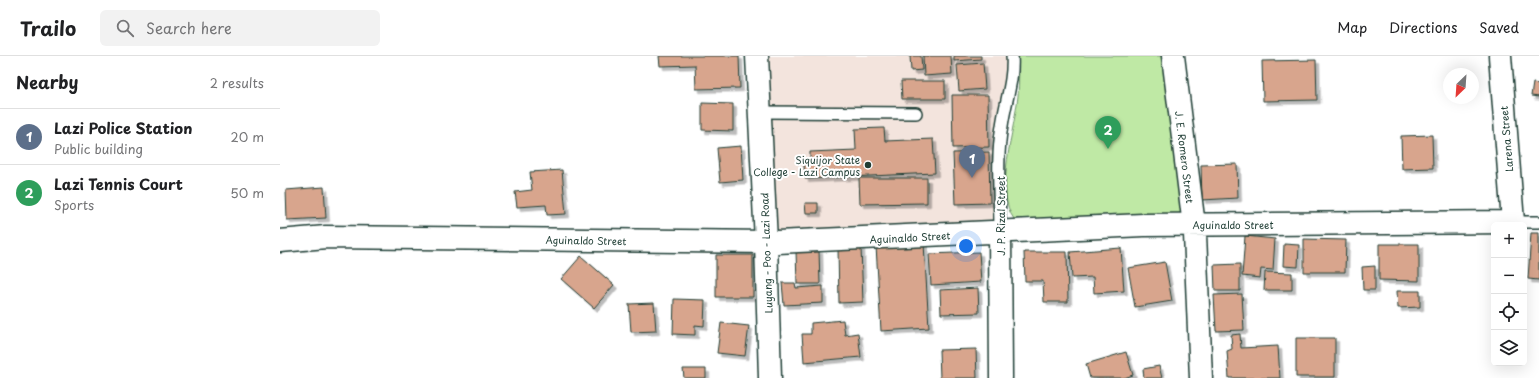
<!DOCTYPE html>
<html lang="en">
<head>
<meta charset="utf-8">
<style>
	:root { --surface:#fff; --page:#f2f2f2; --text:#202124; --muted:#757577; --line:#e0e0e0; --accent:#b45309 }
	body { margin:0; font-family:"Playpen Sans",sans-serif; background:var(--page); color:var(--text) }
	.controls { position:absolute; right:12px; bottom:12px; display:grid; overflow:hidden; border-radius:6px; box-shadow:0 4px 16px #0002 }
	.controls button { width:36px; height:36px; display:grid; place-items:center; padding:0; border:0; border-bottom:1px solid var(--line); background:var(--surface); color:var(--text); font:20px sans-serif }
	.compass { position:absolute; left:1163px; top:12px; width:36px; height:36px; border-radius:50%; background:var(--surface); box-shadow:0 4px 16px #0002; rotate:205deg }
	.you { position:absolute; left:686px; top:190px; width:14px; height:14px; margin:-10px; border:3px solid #fff; border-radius:50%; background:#1a73e8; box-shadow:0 0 0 6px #1a73e833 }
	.badge { display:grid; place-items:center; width:26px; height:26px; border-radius:50%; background:var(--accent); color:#fff; font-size:13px; font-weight:700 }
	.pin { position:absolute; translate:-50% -33px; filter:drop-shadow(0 1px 2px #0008) }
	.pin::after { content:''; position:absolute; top:21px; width:14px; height:12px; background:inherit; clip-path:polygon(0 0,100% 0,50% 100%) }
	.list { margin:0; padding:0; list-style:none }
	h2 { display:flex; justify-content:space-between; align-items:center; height:52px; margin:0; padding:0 16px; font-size:17px }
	h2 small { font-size:13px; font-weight:400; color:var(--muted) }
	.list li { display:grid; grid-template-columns:26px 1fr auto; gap:12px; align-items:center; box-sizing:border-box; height:56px; padding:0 16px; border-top:1px solid var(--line) }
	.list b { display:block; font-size:15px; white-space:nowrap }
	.list p { margin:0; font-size:13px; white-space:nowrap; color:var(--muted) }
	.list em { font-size:13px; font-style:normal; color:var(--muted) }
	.icon { flex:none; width:22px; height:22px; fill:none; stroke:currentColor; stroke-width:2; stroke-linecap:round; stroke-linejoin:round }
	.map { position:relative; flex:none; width:1259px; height:322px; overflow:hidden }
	header { display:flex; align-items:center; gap:24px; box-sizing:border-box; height:56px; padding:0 20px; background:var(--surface); border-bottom:1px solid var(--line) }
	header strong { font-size:19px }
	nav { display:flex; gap:22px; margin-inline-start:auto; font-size:14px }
	.search { width:280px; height:36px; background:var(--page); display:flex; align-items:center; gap:10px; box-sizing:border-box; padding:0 14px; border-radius:6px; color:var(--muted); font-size:15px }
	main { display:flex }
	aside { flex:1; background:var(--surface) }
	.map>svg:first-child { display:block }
	.built { fill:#f3e4dd }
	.green { fill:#bfe9a5; stroke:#6f936c }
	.building { fill:#d8a58d; stroke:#1f3d34; filter:url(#shadow) }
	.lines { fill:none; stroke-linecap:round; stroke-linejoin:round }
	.service-casing { stroke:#1f3d34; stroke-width:14 }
	.minor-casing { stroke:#1f3d34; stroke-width:25 }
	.secondary-casing { stroke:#1f3d34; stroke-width:25 }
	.service { stroke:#fff; stroke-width:11 }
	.minor { stroke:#fff; stroke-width:22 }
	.secondary { stroke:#fff; stroke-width:22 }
	.poi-dot { fill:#1f3d34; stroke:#fff; stroke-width:1.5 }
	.labels { text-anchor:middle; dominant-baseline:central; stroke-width:4; stroke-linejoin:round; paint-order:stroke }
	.street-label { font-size:10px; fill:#1f3d34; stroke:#fff }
	.poi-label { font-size:10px; fill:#1f3d34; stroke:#fff; text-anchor:end }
</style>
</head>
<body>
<header>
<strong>Trailo</strong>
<div class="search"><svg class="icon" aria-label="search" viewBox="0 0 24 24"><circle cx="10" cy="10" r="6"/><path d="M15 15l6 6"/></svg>Search here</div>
<nav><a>Map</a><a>Directions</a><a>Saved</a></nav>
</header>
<main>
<aside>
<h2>Nearby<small>2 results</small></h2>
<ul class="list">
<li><span class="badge" style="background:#5c6f8a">1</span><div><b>Lazi Police Station</b><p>Public building</p></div><em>20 m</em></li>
<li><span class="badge" style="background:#2e9e5b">2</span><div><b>Lazi Tennis Court</b><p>Sports</p></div><em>50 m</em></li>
</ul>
</aside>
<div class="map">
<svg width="1259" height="322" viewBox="0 0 1259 322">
	<defs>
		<filter id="shadow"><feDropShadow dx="3.5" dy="3.5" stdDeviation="0" flood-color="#0004"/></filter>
	</defs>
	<rect width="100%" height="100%" fill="#fff"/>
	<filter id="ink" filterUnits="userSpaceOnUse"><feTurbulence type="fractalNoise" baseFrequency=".025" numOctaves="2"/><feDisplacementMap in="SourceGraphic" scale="8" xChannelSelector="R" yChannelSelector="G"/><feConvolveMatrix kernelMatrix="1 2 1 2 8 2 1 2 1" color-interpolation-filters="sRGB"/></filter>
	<g filter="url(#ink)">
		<path class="built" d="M 488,0 L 727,0 L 727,18 L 722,37 L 716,88 L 716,168 L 502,178 L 496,175 Z"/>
		<path class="green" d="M 738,0 L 887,0 L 904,156 L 897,159 L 734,163 C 714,136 735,72 738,40 C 739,27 739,13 738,0 Z"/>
		<path class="building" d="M 379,0 L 459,0 L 460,32 L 416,33 L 415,9 L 380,10 Z
			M 630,0 L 641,0 L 642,14 L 631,15 Z
			M 643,0 L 671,0 L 672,18 L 644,20 Z
			M 674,0 L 701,0 L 701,3 L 674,5 Z
			M 1036,4 L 1037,44 L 983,45 L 982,5 Z
			M 703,7 L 705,33 L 679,35 L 677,9 Z
			M 621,25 L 665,25 L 665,43 L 622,43 Z
			M 1253,27 L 1259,28 L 1259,41 L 1251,40 Z
			M 672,39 L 708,39 L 709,91 L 673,92 Z
			M 422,47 L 453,48 L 453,75 L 422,74 Z
			M 604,72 L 605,85 L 653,83 L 655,117 L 525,123 L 524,109 L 530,108 L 530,96 L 576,94 L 575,73 Z
			M 1152,79 L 1153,112 L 1122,113 L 1121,80 Z
			M 461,90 L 463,124 L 440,126 L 437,92 Z
			M 709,96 L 710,147 L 675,148 L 673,97 Z
			M 957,108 L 958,142 L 922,144 L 921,109 Z
			M 282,114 L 286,158 L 267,159 L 266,149 L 237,151 L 235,136 L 252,134 L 250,116 Z
			M 579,122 L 647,122 L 647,147 L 580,148 Z
			M 44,131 L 46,162 L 7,164 L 6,134 Z
			M 525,147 L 538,147 L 538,157 L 526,157 Z
			M 1251,177 L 1259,177 L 1259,224 L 1248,223 Z
			M 965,180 L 995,183 L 993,214 L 981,213 L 980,222 L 962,220 Z
			M 1024,183 L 1066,184 L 1065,216 L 1024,216 Z
			M 644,187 L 649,272 L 601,275 L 596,190 Z
			M 1004,188 L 1019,189 L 1018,211 L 1003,210 Z
			M 1099,188 L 1139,188 L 1139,225 L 1099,224 Z
			M 581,191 L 583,246 L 559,247 L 558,192 Z
			M 841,192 L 844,235 L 814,237 L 813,221 L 792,222 L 790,196 Z
			M 539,194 L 540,228 L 517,228 L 516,195 Z
			M 699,196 L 701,226 L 651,229 L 649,198 Z
			M 744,196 L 787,196 L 788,246 L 764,246 L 763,225 L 745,225 Z
			M 436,199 L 473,199 L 473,241 L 436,241 Z
			M 301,200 L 334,229 L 314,252 L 281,223 Z
			M 885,206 L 892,245 L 855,251 L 848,212 Z
			M 960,208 L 960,235 L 935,235 L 934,209 Z
			M 1095,210 L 1095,234 L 1083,234 L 1082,211 Z
			M 985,216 L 1012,217 L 1012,234 L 984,234 Z
			M 502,227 L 515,227 L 516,232 L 543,230 L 543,247 L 504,249 Z
			M 698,232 L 699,257 L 661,258 L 660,234 Z
			M 1117,235 L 1140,235 L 1140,251 L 1118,252 Z
			M 962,238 L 964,274 L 936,275 L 934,239 Z
			M 394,243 L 425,244 L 424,270 L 415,269 L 415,279 L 393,278 Z
			M 374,247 L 376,275 L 351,276 L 349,248 Z
			M 563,264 L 565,279 L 578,277 L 581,301 L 524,306 L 522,278 L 531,278 L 531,267 Z
			M 441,267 L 469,270 L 465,300 L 437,297 Z
			M 960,278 L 961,292 L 998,290 L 1000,322 L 949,322 L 947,295 L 952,293 L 951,279 Z
			M 1016,282 L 1055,282 L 1055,321 L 1016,321 Z
			M 696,293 L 697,322 L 660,322 L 659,294 Z
			M 846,296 L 853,319 L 844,322 L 810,322 L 806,308 Z
			M 879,310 L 882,322 L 864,322 L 863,313 Z
			M 403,313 L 426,313 L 426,322 L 404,322 Z"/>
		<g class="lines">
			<defs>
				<path id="service" d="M 480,56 L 636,57
					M 1233,166 L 1259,166
					M 720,175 C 720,141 716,103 722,70 C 725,47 734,23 732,0"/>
				<path id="minor" d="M 893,0 L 915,178 L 921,322
					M 720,175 L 721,322
					M 0,185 L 46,181 L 497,186 L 863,169 L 1233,166 L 1220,0"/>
				<path id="secondary" d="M 477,0 L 486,186 L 490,322"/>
			</defs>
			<use href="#service" class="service-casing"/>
			<use href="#minor" class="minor-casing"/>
			<use href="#secondary" class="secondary-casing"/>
			<use href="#service" class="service"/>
			<use href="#minor" class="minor"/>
			<use href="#secondary" class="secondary"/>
		</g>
	</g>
	<circle class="poi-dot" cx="588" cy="109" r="4"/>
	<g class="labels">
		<g class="street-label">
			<text transform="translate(1226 83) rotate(-95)">Larena Street</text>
			<text transform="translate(905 101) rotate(83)">J. E. Romero Street</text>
			<text transform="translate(720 160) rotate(-90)">J. P. Rizal Street</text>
			<text x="953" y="168">Aguinaldo Street</text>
			<text transform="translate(630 181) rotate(-3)">Aguinaldo Street</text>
			<text transform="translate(306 184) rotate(1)">Aguinaldo Street</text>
			<text transform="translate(486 197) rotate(-92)">Luyang - Poo - Lazi Road</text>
		</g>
		<g class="poi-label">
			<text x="580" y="103">Siquijor State<tspan x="580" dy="12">College - Lazi Campus</tspan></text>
		</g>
	</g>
</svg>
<div class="controls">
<button>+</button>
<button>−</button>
<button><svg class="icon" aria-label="locate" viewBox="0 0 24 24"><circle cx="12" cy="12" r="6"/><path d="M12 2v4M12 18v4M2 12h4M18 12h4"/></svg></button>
<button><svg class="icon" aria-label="layers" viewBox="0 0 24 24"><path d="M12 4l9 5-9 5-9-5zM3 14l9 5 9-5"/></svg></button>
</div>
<svg class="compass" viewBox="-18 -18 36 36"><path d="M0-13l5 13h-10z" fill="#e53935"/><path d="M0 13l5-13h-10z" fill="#757577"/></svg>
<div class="you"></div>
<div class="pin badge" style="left:692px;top:122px;background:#5c6f8a">1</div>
<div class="pin badge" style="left:828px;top:93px;background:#2e9e5b">2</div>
</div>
</main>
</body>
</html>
